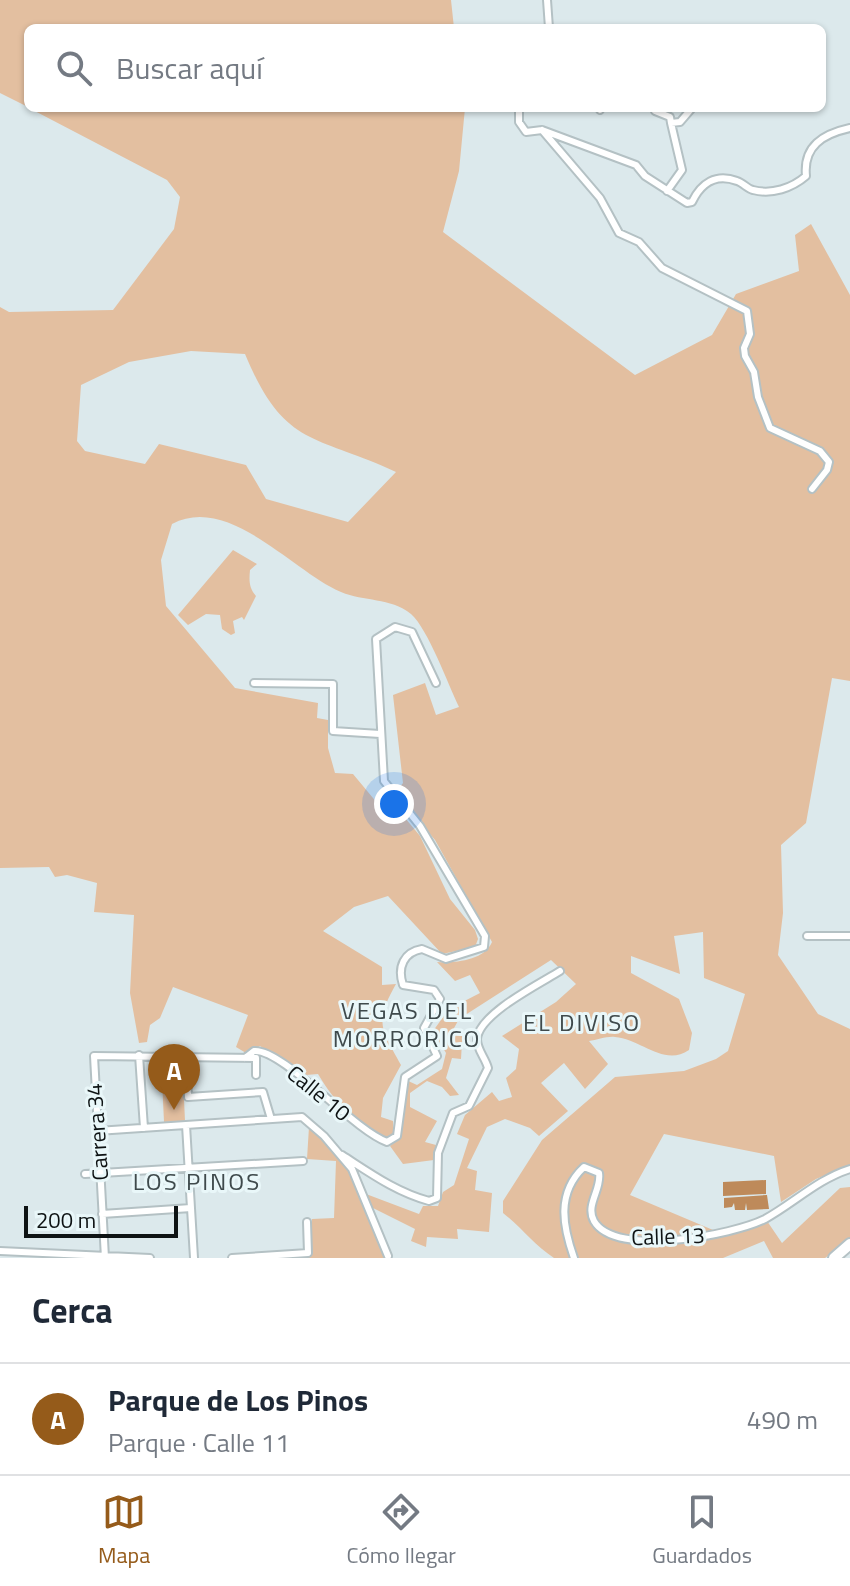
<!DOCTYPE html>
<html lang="es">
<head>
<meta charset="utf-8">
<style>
	:root { --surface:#fff; --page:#f2f2f3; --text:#1f2937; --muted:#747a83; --line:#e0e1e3; --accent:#955b1a }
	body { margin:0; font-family:"Titillium Web",sans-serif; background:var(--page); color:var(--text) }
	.scale { position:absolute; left:24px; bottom:20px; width:154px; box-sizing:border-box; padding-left:8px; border:4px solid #0e1314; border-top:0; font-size:22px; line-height:28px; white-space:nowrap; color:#0e1314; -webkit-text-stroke:6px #e9f7f9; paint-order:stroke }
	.you { position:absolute; left:394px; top:804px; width:28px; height:28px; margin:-20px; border:6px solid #fff; border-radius:50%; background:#1a73e8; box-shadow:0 0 0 12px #1a73e833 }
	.badge { display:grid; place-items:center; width:52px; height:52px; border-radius:50%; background:var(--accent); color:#fff; font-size:26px; font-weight:700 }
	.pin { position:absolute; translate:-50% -66px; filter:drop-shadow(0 2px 4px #0008) }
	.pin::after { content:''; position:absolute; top:42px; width:28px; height:24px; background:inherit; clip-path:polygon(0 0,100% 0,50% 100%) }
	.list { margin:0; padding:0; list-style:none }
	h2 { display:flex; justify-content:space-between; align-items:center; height:104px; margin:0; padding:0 32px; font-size:34px }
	h2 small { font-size:26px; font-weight:400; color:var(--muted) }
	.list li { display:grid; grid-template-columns:52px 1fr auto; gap:24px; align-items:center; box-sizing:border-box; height:112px; padding:0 32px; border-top:2px solid var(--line) }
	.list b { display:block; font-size:30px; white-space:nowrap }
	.list p { margin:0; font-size:26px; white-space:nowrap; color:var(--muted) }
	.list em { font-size:26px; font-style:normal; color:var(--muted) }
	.icon { flex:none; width:44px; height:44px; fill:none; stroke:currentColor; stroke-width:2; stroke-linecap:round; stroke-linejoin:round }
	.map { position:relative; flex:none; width:850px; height:1258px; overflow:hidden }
	.search { position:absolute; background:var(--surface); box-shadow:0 2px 6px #0004; left:24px; right:24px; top:24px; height:88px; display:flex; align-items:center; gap:20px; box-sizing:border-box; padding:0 28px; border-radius:12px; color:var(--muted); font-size:30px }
	.sheet { height:216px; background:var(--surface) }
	nav { display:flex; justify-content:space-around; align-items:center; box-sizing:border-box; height:112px; border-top:2px solid var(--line); background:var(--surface); font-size:22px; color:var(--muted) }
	nav a { display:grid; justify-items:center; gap:4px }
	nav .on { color:var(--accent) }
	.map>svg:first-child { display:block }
	.green { fill:#e3bfa0; fill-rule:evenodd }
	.water { fill:#be8a5a }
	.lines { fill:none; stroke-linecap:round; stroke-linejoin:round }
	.minor-casing { stroke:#b4c1c4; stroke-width:10 }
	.trunk-casing { stroke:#b4c1c4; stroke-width:14 }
	.minor { stroke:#fff; stroke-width:6 }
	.trunk { stroke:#fff; stroke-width:10 }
	.labels { text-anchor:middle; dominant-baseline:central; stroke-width:6; stroke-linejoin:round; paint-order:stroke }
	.street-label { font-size:22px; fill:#0e1314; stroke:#e9f7f9 }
	.neighbourhood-label { font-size:24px; letter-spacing:2px; fill:#3f4a4c; stroke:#e9f7f9 }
</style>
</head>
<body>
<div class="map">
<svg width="850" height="1258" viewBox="0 0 850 1258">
	<rect width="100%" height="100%" fill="#dce9ec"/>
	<path class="green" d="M 0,0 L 451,0 L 454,28 L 28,28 L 28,107 L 0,93 Z
		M 29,108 L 465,108 L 459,171 L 443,232 L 635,375 L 712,335 L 736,294 L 799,271 L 795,235 L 811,224 L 850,295 L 850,681 L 832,678 L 806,823 L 781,845 L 783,913 L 778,955 L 818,1014 L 850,1029 L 850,1165 L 816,1179 L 781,1202 L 774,1156 L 664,1134 L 630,1195 L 713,1230 L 710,1237 L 767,1221 L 782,1243 L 840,1188 L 850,1187 L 850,1240 L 825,1258 L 773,1258 L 764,1241 L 723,1258 L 554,1258 C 534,1245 522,1228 503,1213 L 503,1201 L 542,1140 L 615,1077 L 684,1071 L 716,1059 L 728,1051 L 745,994 L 704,978 L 703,932 L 674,936 L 680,974 L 631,956 L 631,973 L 679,999 L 692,1033 L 689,1050 C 664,1067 641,1039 615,1037 C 607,1036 597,1040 589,1041 L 608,1064 L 585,1089 L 564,1063 L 541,1083 L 568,1111 L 539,1136 L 530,1128 L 505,1119 L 487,1127 L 467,1168 L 477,1171 L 475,1190 L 492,1193 L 489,1232 L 457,1229 L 458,1239 L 427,1237 L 426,1247 L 411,1241 L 415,1229 L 371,1207 L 366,1194 L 419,1214 L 423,1206 L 438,1206 L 443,1192 L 454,1185 L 469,1139 L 457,1134 L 465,1115 L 492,1092 L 499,1101 L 512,1097 L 506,1078 L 516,1069 L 519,1049 L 502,1036 L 556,1002 L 576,984 L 551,960 L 459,1019 L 453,1030 L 470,1033 L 470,1042 L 462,1042 L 461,1059 L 452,1058 L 446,1078 L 459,1095 L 450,1096 L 442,1087 L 427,1081 L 410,1093 L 410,1107 L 437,1121 L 425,1142 L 436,1145 L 434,1160 L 403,1164 L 390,1146 L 401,1137 L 406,1080 L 417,1085 L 442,1069 L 446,1053 L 433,1031 L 449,1009 L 480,993 L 470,975 L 455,981 L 437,962 C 454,963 484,961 492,942 L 435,840 L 395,793 L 403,783 L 393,695 L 425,683 L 436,715 L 459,707 C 448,684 428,629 411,614 C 390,597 364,602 341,592 C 291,570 229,494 172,524 L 161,560 L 166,606 L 235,688 L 318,703 L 317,718 L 328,720 L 328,748 L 335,773 L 353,774 L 383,810 L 396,807 L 420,836 L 450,899 L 475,930 L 478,939 L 475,947 L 442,954 L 388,896 L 354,907 L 323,931 L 382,967 L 382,985 L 396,984 C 374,1023 381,1028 401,1065 L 383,1098 L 381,1117 L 393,1121 L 394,1135 L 386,1139 C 356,1124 335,1103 318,1074 L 306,1075 L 260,1046 L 246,1053 L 236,1047 L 248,1015 L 173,987 L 160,1018 L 150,1025 L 147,1042 L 139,1043 L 130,993 L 134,915 L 94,912 L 97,883 L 67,875 L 55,877 L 49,867 L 0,868 L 0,307 L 9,312 L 113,310 L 174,229 L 180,197 L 167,180 ZM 191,351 L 245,354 C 284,448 314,434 396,472 L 348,522 L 266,499 L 246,465 L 159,444 L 145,464 L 85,451 L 77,441 L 81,385 L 129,362 Z
		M 233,550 L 257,564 L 250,570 C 249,581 249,588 256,596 L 244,620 L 242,617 L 233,621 L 235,633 L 231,635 L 222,629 L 220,615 L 206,614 L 188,625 L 178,615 Z
		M 183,1078 L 185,1121 L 164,1122 L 162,1079 Z
		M 309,1127 L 350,1169 L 387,1258 L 305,1258 L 305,1250 L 312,1249 L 312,1219 L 334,1218 L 336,1161 L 307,1159 Z"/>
	<path class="water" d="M 766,1180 L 766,1194 L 723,1196 L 723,1182 Z
		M 767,1195 L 769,1209 L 747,1210 L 746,1203 L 745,1210 L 735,1210 L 734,1203 L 732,1207 L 724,1208 L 724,1198 Z"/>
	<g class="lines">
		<defs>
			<path id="minor" d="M 547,0 L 549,28
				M 519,108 L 519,122 L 526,132 L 542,130 L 636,165 L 645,176 L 687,203 L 692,202 C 701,183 716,173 737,181 C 743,183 748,189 753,190 C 772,195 792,188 806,176 C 803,146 823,134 850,128
				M 599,108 L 600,110
				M 655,111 L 670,117 L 671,123
				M 542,130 L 600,198 L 619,233 L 639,242 L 662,268 L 747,311 L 750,334 L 744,348 L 745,356 L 754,372 L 758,397 L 770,428 L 820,451 L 829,462 L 827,470 L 812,489
				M 667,191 L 682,170 L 671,123 L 680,122 L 692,108
				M 254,683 L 333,684 L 333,731 L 380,734
				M 807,936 L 850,936
				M 139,1055 L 144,1128
				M 186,1056 L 188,1097 L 263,1092 L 271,1119
				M 245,1058 L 254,1051 C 282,1048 352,1129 387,1142 L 397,1136 L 405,1077 L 437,1056 L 424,1028 L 440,999 L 434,990 L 403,985 C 397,967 404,952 422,949 L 446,959 L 484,947 L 485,936 L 420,826 L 384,781 L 376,639 L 395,627 L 412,632 L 436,683
				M 186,1125 L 194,1258
				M 97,1131 L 302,1117 L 324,1136 L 352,1169 L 388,1256
				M 342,1155 C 370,1173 396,1192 429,1201 L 437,1198 L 438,1153 L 453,1113 L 469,1106 L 488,1068 C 485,1057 477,1050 477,1039 C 479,1014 539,984 560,971
				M 85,1174 L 303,1161
				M 102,1214 L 191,1208
				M 0,1251 L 150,1258
				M 105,1258 L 94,1056 L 256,1058 L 256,1075
				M 232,1258 L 308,1253 L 307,1222
				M 574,1258 C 563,1227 556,1193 584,1167 L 599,1173 C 602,1189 585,1205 594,1221 C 615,1258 733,1235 765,1219 C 794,1203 818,1179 850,1169"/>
			<path id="trunk" d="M 834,1258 L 850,1244"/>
		</defs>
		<use href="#minor" class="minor-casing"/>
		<use href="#trunk" class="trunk-casing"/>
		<use href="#minor" class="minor"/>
		<use href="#trunk" class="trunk"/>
	</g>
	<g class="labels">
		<g class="street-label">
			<text transform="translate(319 1093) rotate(39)">Calle 10</text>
			<text transform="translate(97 1132) rotate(-94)">Carrera 34</text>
			<text transform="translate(668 1236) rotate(-2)">Calle 13</text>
		</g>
		<g class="neighbourhood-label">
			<text x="407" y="1010">VEGAS DEL<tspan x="407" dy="28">MORRORICO</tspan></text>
			<text x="582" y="1022">EL DIVISO</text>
			<text x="197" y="1181">LOS PINOS</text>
		</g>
	</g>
</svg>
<div class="scale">200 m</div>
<div class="you"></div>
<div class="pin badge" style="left:174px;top:1110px">A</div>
<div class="search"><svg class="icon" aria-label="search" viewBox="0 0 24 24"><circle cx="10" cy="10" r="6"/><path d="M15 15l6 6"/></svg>Buscar aquí</div>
</div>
<section class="sheet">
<h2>Cerca<small></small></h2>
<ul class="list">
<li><span class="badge">A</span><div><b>Parque de Los Pinos</b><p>Parque · Calle 11</p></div><em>490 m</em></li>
</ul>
</section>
<nav>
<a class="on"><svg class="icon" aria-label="map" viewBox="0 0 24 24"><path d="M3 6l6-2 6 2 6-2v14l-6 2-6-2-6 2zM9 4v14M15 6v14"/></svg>Mapa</a>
<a><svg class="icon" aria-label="directions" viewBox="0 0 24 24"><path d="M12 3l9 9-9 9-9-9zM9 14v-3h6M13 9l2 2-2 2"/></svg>Cómo llegar</a>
<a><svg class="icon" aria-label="saved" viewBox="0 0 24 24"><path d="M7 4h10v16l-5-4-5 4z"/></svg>Guardados</a>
</nav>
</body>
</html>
